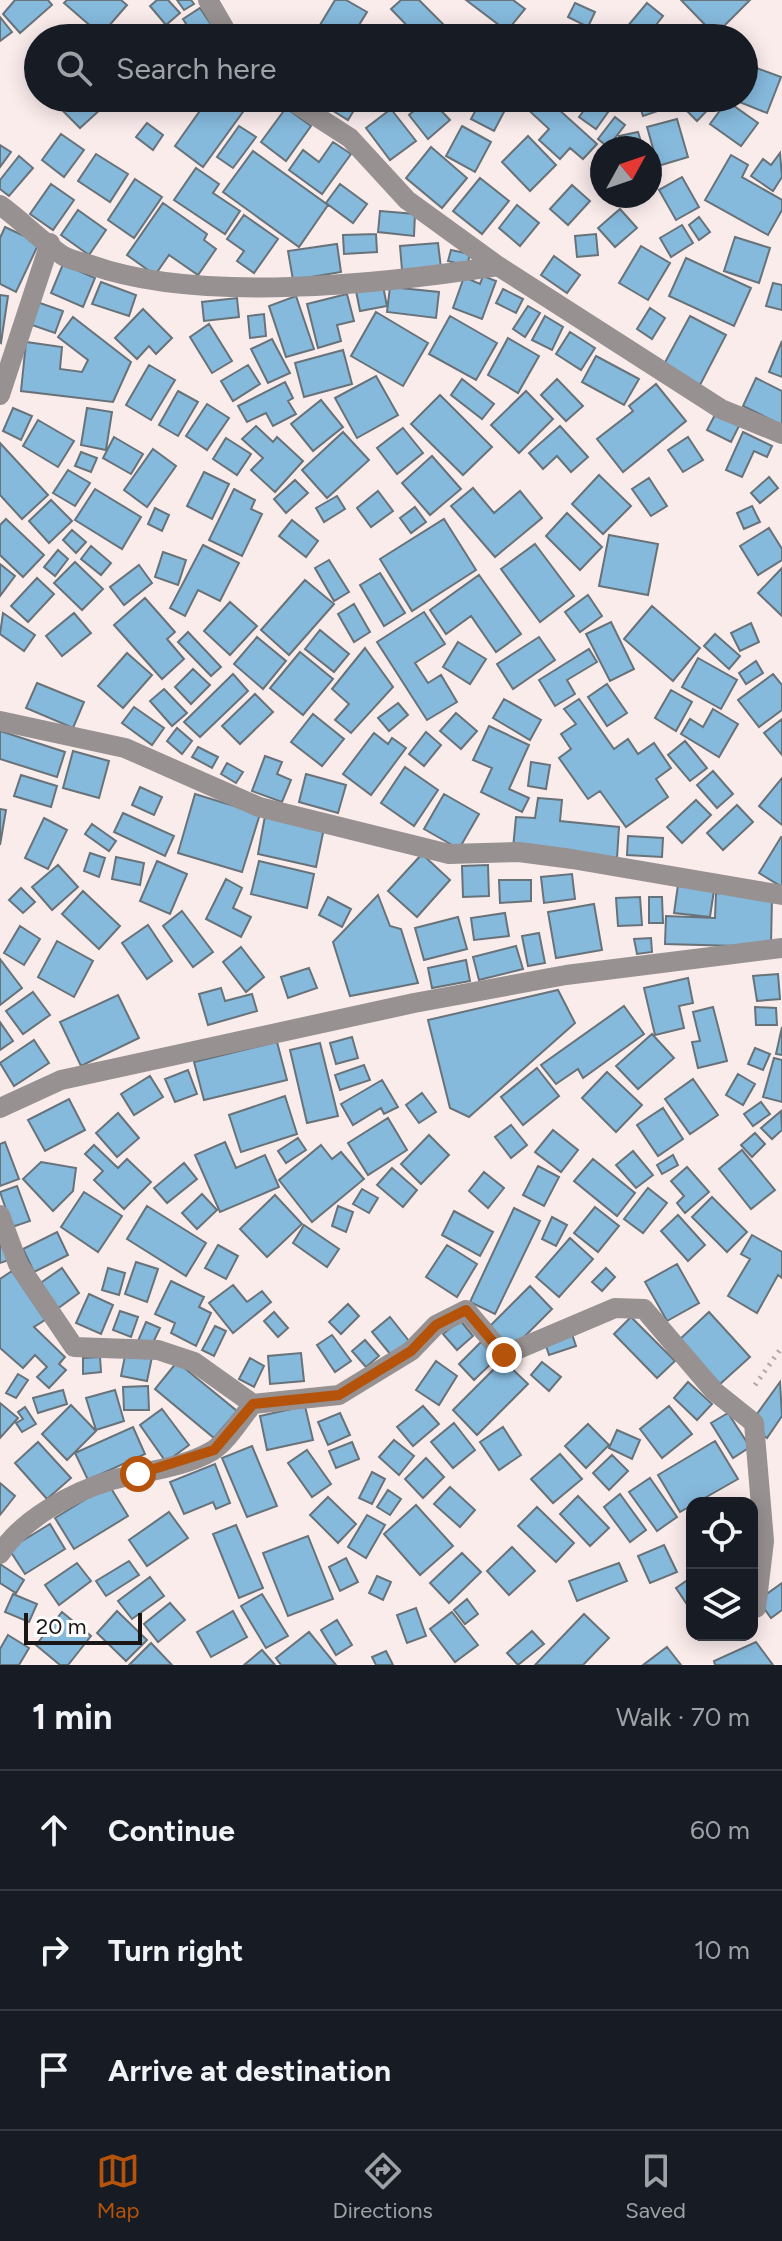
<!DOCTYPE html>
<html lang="en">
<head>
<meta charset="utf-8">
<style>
	:root { --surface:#171b24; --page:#242831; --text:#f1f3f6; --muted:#9ea1a6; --line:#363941; --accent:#b45309 }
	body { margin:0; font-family:Figtree,sans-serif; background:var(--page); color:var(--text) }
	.controls { position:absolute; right:24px; bottom:24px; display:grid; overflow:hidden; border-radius:16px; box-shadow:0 4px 20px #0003 }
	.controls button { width:72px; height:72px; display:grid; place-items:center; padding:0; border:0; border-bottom:2px solid var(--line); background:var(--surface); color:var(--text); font:40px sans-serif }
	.compass { position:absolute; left:590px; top:136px; width:72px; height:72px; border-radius:50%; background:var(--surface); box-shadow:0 4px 20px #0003; rotate:50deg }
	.scale { position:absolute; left:24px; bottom:20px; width:118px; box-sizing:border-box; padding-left:8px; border:4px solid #1b1616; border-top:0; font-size:22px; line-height:28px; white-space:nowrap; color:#1b1616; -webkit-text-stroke:6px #fdfdfd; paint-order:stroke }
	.stop { position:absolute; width:24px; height:24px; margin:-18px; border:6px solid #b45309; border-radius:50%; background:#fff }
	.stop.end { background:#b45309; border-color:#fff; box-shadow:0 2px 8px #0008 }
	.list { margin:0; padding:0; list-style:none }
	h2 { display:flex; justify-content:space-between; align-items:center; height:104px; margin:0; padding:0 32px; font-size:34px }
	h2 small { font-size:26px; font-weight:400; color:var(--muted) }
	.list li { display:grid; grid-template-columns:52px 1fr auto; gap:24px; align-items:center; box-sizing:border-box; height:120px; padding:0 32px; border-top:2px solid var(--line) }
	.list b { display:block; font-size:30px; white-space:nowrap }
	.list em { font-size:26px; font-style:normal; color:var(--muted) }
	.icon { flex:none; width:44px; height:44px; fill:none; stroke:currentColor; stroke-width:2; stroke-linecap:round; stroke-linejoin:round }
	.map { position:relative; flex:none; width:782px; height:1665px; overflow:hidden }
	.search { position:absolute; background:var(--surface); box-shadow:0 4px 20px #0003; left:24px; right:24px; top:24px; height:88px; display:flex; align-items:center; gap:20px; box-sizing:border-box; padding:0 28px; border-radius:44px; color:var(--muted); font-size:30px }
	.sheet { height:464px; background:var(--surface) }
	nav { display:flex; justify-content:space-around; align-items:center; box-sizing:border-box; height:112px; border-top:2px solid var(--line); background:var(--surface); font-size:22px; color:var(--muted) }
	nav a { display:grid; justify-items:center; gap:4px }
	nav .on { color:var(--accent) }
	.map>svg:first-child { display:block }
	.building { fill:#86badd; stroke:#687279; stroke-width:2 }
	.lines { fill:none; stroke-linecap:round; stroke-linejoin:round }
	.path { stroke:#b2a7a7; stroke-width:5; stroke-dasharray:2 6; stroke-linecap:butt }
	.minor { stroke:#979191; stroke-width:20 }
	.route { stroke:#b45309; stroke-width:10 }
</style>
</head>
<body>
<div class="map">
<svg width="782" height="1665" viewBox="0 0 782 1665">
	<rect width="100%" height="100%" fill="#fbecec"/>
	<path class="building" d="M 15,0 L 48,0 L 52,5 L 20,33 L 3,14 Z
		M 67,0 L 121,0 L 127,5 L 101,35 L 64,3 Z
		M 157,0 L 168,0 L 180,13 L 166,25 L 150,6 Z
		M 177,0 L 191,0 L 194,4 L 184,10 Z
		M 335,0 L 346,0 L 367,12 L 351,38 L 341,38 L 320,25 Z
		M 401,0 L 419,0 L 456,37 L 419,38 L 391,9 Z
		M 466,0 L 513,0 L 525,9 L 507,31 Z
		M 681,0 L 750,0 L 715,35 Z
		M 575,3 L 595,12 L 588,27 L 568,17 Z
		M 647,3 L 663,16 L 646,38 L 626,38 L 621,34 Z
		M 200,8 L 220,38 L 195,38 L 183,19 Z
		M 0,17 L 12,32 L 0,41 Z
		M 176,28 L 185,38 L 164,38 Z
		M 751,66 L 781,77 L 767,113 L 737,101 L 744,98 L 744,83 Z
		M 50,98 L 69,98 L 58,107 Z
		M 76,98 L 92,98 L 102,108 L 80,128 L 63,111 Z
		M 209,98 L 253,98 L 203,167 L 175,146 Z
		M 326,98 L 353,98 L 359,102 L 348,120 L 322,104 Z
		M 429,98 L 450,120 L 428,139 L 409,115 Z
		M 482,98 L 506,108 L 494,131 L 471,119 Z
		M 527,98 L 546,98 L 597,144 L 583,159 L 570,148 L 560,159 L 539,140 L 549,129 L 522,104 Z
		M 593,98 L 618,98 L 596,129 L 579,117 Z
		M 637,98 L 663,98 L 666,108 L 643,116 Z
		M 674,98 L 719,98 L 697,121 Z
		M 727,101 L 758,123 L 741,146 L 710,124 Z
		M 286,108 L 311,126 L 286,161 L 261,142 Z
		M 391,109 L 416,141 L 390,160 L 366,128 Z
		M 615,117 L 625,125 L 608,147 L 598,139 Z
		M 677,119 L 688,157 L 658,166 L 647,127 Z
		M 147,123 L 163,135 L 153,150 L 136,137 Z
		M 239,126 L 256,137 L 233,168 L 217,157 Z
		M 462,126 L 491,142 L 475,172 L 446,156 Z
		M 638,132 L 643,148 L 622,148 L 619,136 Z
		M 61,134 L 84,150 L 64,177 L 42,160 Z
		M 528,136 L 556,165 L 530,191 L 502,162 Z
		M 333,142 L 351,154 L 322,194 L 289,170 L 303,150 L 319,162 Z
		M 0,145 L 11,152 L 0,167 Z
		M 431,147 L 467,178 L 442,208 L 406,178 Z
		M 253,151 L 328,205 L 299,247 L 223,192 Z
		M 780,153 L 782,177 L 773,191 L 751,176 L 763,159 L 771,165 Z
		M 96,154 L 128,174 L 110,202 L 78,181 Z
		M 731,155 L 748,165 L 742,177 L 782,200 L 782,210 L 768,235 L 705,200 Z
		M 19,156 L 33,168 L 9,196 L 0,189 L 0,180 Z
		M 196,168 L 219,184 L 213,193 L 240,211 L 225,234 L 174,200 Z
		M 682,177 L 699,207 L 676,220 L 659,190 Z
		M 480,178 L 509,201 L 482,234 L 453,211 Z
		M 602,178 L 602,196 L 606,196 L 603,198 L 594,184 Z
		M 135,179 L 162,197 L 134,238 L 108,220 Z
		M 51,184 L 74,200 L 53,230 L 30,214 Z
		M 340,184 L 367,204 L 353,223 L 326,203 Z
		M 572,185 L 590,201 L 568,225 L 550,209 Z
		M 163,203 L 207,234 L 204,240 L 216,249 L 198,275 L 169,255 L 155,275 L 127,255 Z
		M 517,205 L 539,223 L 520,246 L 499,228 Z
		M 620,209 L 637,228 L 615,247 L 598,228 Z
		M 78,210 L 106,230 L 89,255 L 61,235 Z
		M 380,211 L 415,214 L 414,236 L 378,232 Z
		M 244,215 L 278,239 L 254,273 L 237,261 L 244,251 L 227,239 Z
		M 699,217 L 710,232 L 699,240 L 689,225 Z
		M 682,225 L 693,243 L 671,257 L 660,238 Z
		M 5,227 L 39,243 L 16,292 L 0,284 L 0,238 Z
		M 376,234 L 377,252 L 344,254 L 343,235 Z
		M 596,234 L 598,255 L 577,257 L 575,236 Z
		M 735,237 L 770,248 L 759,283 L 724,271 Z
		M 438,243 L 441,268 L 402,270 L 400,246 Z
		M 337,244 L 341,272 L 293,280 L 288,251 Z
		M 641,246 L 670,263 L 648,300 L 619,283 Z
		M 451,250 L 470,254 L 467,266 L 448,261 Z
		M 554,256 L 580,275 L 567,293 L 541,275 Z
		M 686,258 L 751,288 L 734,326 L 669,296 Z
		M 63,264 L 95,278 L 83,307 L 51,293 Z
		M 483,276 L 496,281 L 482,319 L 453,308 L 464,277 L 480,284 Z
		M 101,282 L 136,295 L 129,316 L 92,304 Z
		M 773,283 L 782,285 L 782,310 L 766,306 Z
		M 383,286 L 387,306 L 360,311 L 356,291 Z
		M 390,287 L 439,292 L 436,318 L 387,312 Z
		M 503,289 L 523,299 L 516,313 L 496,303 Z
		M 347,294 L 354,321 L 337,325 L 341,341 L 318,348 L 307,304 Z
		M 0,295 L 8,296 L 1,343 L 0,342 Z
		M 296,296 L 314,349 L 286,357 L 269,306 Z
		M 237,298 L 239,317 L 204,321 L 202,302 Z
		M 37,302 L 63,311 L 55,333 L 29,324 Z
		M 528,306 L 540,313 L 525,337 L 513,329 Z
		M 650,308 L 665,318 L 652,339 L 637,329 Z
		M 143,309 L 172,338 L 156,354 L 149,346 L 137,359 L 115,338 Z
		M 376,312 L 428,343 L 403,386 L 351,356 Z
		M 264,314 L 266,336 L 250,338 L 248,316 Z
		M 450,316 L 497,343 L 476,380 L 429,354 Z
		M 545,316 L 563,327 L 552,350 L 532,340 Z
		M 690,316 L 726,335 L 700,385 L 663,366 Z
		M 73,317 L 131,362 L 113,402 L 21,391 L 26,342 L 62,347 L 60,369 L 82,372 L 88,360 L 58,337 Z
		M 209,324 L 232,361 L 212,373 L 190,337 Z
		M 570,332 L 595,348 L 581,370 L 556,354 Z
		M 508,338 L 539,356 L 518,393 L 488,375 Z
		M 272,339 L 290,373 L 268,383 L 251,349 Z
		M 782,341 L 782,377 L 769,372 Z
		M 343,350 L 352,384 L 304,397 L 295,363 Z
		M 596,356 L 639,379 L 624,405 L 582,382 Z
		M 149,365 L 175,380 L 151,420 L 126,405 Z
		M 248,365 L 260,384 L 233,401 L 221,381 Z
		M 376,376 L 398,415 L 357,438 L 335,398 Z
		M 756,378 L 782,391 L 782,425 L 743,406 Z
		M 462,379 L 494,404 L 482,419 L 451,395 Z
		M 557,379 L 583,406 L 566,421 L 541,395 Z
		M 285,382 L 293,398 L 288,401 L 296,414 L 273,426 L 266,413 L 247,422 L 238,406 Z
		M 656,384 L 686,421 L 623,472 L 597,439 L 633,411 L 629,406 Z
		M 178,391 L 198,402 L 178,436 L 159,425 Z
		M 526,391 L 553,419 L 519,453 L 491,425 Z
		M 440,395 L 492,447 L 463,475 L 411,424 Z
		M 321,400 L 343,427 L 313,451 L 291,424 Z
		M 207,404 L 229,418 L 207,450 L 186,436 Z
		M 13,408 L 32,416 L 21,440 L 3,431 Z
		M 87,408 L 112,412 L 106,450 L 81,445 Z
		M 716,413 L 739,426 L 731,442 L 707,430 Z
		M 38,420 L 74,441 L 58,467 L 23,446 Z
		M 256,426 L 273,442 L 277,437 L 303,461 L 275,492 L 251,470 L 263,458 L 242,439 Z
		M 560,426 L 588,457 L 571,472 L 557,456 L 543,469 L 529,453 Z
		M 403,428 L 423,453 L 397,474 L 377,448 Z
		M 343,432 L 369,460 L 327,498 L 302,470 Z
		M 743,432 L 772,446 L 767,457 L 754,451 L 742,477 L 726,470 Z
		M 114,437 L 143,454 L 131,474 L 103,458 Z
		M 688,437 L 703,460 L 683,472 L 668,450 Z
		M 226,438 L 251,454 L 237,475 L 213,459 Z
		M 0,443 L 48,495 L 22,519 L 0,495 Z
		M 153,449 L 176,466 L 147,507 L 124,490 Z
		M 81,452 L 97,458 L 91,472 L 75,466 Z
		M 432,456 L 461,489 L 430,515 L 402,483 Z
		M 68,470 L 90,483 L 75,506 L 53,493 Z
		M 204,472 L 229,484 L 212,519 L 187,506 Z
		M 599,475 L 631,506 L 603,534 L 572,504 Z
		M 769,477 L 778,488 L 760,503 L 751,493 Z
		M 649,478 L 667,506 L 651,516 L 632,489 Z
		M 295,480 L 308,493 L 286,513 L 274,499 Z
		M 473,488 L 494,513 L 520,491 L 542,518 L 495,557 L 451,506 Z
		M 95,489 L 141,517 L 122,549 L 75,520 Z
		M 234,489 L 255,500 L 251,509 L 262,514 L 242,556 L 209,540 Z
		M 378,491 L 393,511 L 371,527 L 357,508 Z
		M 337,496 L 345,509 L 324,522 L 316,508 Z
		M 51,500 L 72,521 L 49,543 L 29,521 Z
		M 752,506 L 760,522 L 744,529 L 737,513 Z
		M 415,507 L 426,522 L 411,533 L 400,518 Z
		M 155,508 L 169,515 L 162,531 L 148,524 Z
		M 567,513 L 602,547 L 580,570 L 546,536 Z
		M 6,519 L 44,555 L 23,577 L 0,555 L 0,525 Z
		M 444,519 L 476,570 L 412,611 L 380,559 Z
		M 292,520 L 318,541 L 306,557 L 279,536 Z
		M 769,528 L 782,549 L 782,560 L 758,575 L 740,546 Z
		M 72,530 L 86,542 L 76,553 L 63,540 Z
		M 609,535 L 658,544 L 648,595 L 599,586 Z
		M 535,544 L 574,596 L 540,622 L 501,569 Z
		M 203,545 L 239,563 L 220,601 L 198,590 L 185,616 L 170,608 Z
		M 91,546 L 111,563 L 101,575 L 81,559 Z
		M 58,550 L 68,559 L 55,576 L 44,567 Z
		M 163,552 L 186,560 L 178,585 L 155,577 Z
		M 329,560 L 349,592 L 334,601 L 315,568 Z
		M 75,562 L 103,589 L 82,610 L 54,583 Z
		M 0,564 L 15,576 L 0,596 Z
		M 139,565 L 152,583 L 124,605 L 110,587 Z
		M 782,568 L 782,616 L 758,593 Z
		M 380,573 L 405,613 L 384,626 L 360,585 Z
		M 479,575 L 521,634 L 496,652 L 471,616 L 446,634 L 430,610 Z
		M 37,578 L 54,594 L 28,622 L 11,606 Z
		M 305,580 L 334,604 L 289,655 L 261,630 Z
		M 588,595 L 602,616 L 580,632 L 565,612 Z
		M 145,598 L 175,632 L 167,639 L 184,659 L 162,679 L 114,625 Z
		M 230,602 L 257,626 L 230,655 L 204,631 Z
		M 354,604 L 370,632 L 354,642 L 338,614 Z
		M 652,606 L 700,648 L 673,681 L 624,639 Z
		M 424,612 L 445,644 L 415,663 L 428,683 L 441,675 L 457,702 L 427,720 L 377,642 Z
		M 3,613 L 35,635 L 24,651 L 0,634 Z
		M 74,613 L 91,633 L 62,656 L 46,636 Z
		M 611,622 L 634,669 L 610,681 L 586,634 Z
		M 751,623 L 759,642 L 740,651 L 731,633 Z
		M 320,630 L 349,654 L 334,672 L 305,649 Z
		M 188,632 L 221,667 L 211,676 L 178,642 Z
		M 715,634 L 740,656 L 729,669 L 704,646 Z
		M 257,637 L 286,661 L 263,689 L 234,664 Z
		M 539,637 L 555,660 L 513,689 L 497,664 Z
		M 458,642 L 486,659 L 470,684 L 443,667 Z
		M 365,648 L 393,687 L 351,733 L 335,720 L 349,704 L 332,689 Z
		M 589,649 L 597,662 L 567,680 L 575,694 L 555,706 L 539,680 Z
		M 300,652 L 333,679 L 303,715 L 270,688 Z
		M 127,653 L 152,675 L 123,708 L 98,686 Z
		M 698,658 L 737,680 L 721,709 L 682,687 Z
		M 756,661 L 763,673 L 746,684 L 739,673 Z
		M 193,669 L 210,685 L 191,704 L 175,687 Z
		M 233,674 L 248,691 L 200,737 L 184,722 Z
		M 773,674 L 782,685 L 782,710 L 759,727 L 738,700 Z
		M 37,683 L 84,702 L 73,728 L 26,708 Z
		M 607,684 L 627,713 L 607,726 L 588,697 Z
		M 164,689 L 187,713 L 172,726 L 150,701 Z
		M 671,690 L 692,702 L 676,731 L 655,718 Z
		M 255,694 L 273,712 L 240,744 L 222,726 Z
		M 504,699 L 541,720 L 530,740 L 493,718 Z
		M 579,699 L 614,749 L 628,739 L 638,754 L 654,743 L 671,768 L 656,779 L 668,797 L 626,827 L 600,791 L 588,799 L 559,758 L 571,749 L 561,734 L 576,724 L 564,709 Z
		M 398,703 L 408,715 L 389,731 L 378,718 Z
		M 134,707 L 164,728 L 152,745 L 122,723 Z
		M 713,709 L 738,724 L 719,757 L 681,734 L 690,719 L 703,727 Z
		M 456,713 L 477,731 L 461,749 L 440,731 Z
		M 313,714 L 344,739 L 322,766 L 291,742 Z
		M 782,719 L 782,755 L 764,733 Z
		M 489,726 L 529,745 L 509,789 L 529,798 L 522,812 L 481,792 L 492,768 L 473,760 Z
		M 177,728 L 192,741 L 182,754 L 167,741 Z
		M 0,731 L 65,752 L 57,777 L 0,759 Z
		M 426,732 L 441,745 L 424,766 L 409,754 Z
		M 374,733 L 388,744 L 392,738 L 406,748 L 371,795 L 343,774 Z
		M 685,741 L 707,768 L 690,781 L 668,755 Z
		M 198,747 L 218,757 L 212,768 L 192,757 Z
		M 73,751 L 109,761 L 99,798 L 63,788 Z
		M 265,756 L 282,762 L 277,774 L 291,780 L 282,802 L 252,791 Z
		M 531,762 L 550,765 L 546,789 L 528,786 Z
		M 227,763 L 243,772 L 236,783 L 221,774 Z
		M 405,767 L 438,790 L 414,826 L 381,803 Z
		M 713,771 L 733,794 L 717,808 L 697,785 Z
		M 306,774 L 346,785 L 338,813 L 299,802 Z
		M 21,775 L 57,786 L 51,807 L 14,796 Z
		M 782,778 L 782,825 L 759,806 Z
		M 140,787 L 162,797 L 154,815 L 132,805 Z
		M 195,794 L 260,814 L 242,872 L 178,853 Z
		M 444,794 L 479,814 L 459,849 L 424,829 Z
		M 538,798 L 562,800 L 560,821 L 619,827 L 617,858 L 513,848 L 516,817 L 535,818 Z
		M 696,800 L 711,815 L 682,843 L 667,827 Z
		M 737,805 L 753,822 L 723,850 L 707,833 Z
		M 0,809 L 6,810 L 0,845 Z
		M 123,813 L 174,836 L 165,856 L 114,832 Z
		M 265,816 L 324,828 L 316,867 L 258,854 Z
		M 44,818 L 67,830 L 48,869 L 25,858 Z
		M 92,824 L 116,841 L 109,851 L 85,834 Z
		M 628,836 L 663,838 L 662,857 L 627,855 Z
		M 781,837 L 782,838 L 782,887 L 759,873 Z
		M 90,853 L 105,858 L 99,877 L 84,871 Z
		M 422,854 L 450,880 L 417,917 L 388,891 Z
		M 116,857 L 144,863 L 140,885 L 112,879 Z
		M 157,861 L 187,874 L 170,914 L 140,901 Z
		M 259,861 L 314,874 L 307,908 L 251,894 Z
		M 58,865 L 78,887 L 52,910 L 32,887 Z
		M 488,865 L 489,896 L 463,897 L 462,866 Z
		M 572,874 L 575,899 L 544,903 L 541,877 Z
		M 226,879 L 242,888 L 233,908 L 251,917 L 241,937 L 206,919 Z
		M 499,880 L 531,880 L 531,901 L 500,903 Z
		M 678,885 L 714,890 L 710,917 L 674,913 Z
		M 21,888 L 35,902 L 23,913 L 9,900 Z
		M 83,891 L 120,926 L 99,949 L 62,914 Z
		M 716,893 L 772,895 L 771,947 L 665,944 L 666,916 L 715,918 Z
		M 378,895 L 390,926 L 401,929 L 418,983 L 350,996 L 333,942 Z
		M 328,897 L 351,909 L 342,927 L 319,915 Z
		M 640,897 L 642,925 L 618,926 L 616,898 Z
		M 649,897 L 662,897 L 663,923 L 649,923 Z
		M 594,904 L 602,950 L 556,958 L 548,912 Z
		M 182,911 L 213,952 L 193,967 L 163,926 Z
		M 505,913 L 509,936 L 474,940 L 471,918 Z
		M 458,917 L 467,949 L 424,960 L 415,928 Z
		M 148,925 L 172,961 L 147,979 L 122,943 Z
		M 20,926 L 40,939 L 24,965 L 4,953 Z
		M 539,933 L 545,963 L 528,966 L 522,936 Z
		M 651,938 L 652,952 L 637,954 L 634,939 Z
		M 57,941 L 93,961 L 74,997 L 38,977 Z
		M 516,946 L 523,969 L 479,980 L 473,957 Z
		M 241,947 L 264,977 L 246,992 L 223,962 Z
		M 0,959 L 22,988 L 0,1005 Z
		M 466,960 L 470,981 L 432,988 L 428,968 Z
		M 309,968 L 317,988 L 288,998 L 281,977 Z
		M 778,974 L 780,999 L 757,1001 L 753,976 Z
		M 688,978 L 693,1003 L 679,1006 L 684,1028 L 655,1035 L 644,988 Z
		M 221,988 L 225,1001 L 252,994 L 257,1011 L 208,1025 L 199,994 Z
		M 558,990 L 575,1023 L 469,1117 L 450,1108 L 428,1020 Z
		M 33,992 L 50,1015 L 23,1034 L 6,1011 Z
		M 118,995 L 139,1038 L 81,1066 L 60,1022 Z
		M 624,1006 L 644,1034 L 583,1078 L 578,1069 L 556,1084 L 541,1065 Z
		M 713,1007 L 727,1061 L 698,1068 L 692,1042 L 700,1041 L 693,1012 Z
		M 755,1007 L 776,1008 L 777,1025 L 756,1025 Z
		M 0,1022 L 13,1041 L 0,1050 Z
		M 782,1027 L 782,1055 L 776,1054 Z
		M 652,1034 L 674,1058 L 638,1089 L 616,1066 Z
		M 352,1037 L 358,1058 L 336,1064 L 330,1043 Z
		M 34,1040 L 49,1063 L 14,1086 L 0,1063 Z
		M 277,1042 L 287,1080 L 204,1100 L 194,1062 Z
		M 320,1043 L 338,1116 L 307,1123 L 290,1050 Z
		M 755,1048 L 770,1054 L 763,1070 L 748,1064 Z
		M 774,1058 L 782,1060 L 782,1102 L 763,1097 Z
		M 364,1065 L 370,1080 L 340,1090 L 335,1075 Z
		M 537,1068 L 559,1096 L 523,1125 L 501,1097 Z
		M 188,1070 L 197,1094 L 175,1102 L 165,1079 Z
		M 607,1072 L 642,1105 L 616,1132 L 582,1098 Z
		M 738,1074 L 755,1084 L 743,1105 L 726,1095 Z
		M 150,1076 L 163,1097 L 134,1115 L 121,1094 Z
		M 693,1079 L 718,1115 L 690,1134 L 665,1099 Z
		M 382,1080 L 398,1107 L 384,1114 L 381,1108 L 353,1125 L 341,1104 Z
		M 422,1093 L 436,1112 L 419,1123 L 406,1105 Z
		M 285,1096 L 297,1134 L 241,1152 L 229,1115 Z
		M 69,1099 L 85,1130 L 45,1151 L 28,1120 Z
		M 761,1102 L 770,1114 L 753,1126 L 744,1114 Z
		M 663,1108 L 683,1139 L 658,1156 L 637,1125 Z
		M 781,1111 L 782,1130 L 772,1139 L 761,1128 Z
		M 118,1113 L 139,1138 L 117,1157 L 96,1133 Z
		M 388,1118 L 407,1150 L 368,1175 L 348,1143 Z
		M 511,1125 L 527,1145 L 511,1158 L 495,1137 Z
		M 553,1130 L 578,1150 L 561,1172 L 535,1152 Z
		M 755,1133 L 765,1144 L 752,1157 L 741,1145 Z
		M 429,1135 L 449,1155 L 421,1184 L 401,1164 Z
		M 298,1138 L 306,1150 L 286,1163 L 278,1151 Z
		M 5,1142 L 19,1179 L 0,1186 L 0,1144 Z
		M 225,1142 L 236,1168 L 265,1155 L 279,1187 L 220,1212 L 195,1155 Z
		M 94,1145 L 118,1168 L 127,1159 L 151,1182 L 124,1209 L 94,1180 L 103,1171 L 85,1154 Z
		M 321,1145 L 332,1159 L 341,1152 L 364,1179 L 312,1222 L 279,1180 Z
		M 742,1150 L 775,1190 L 751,1209 L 719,1169 Z
		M 633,1151 L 653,1175 L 636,1188 L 616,1165 Z
		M 673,1155 L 678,1165 L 662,1174 L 657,1165 Z
		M 593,1159 L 635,1193 L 617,1216 L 574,1181 Z
		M 41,1162 L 76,1168 L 73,1191 L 53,1211 L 23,1179 Z
		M 184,1163 L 197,1179 L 167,1203 L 154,1188 Z
		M 538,1166 L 559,1177 L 544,1206 L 523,1195 Z
		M 687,1167 L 709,1192 L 685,1213 L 677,1203 L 684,1196 L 671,1181 Z
		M 392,1168 L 417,1190 L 403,1207 L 377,1185 Z
		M 484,1172 L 504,1188 L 488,1208 L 469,1191 Z
		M 17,1186 L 30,1221 L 12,1227 L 0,1192 Z
		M 648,1188 L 667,1203 L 643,1233 L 624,1219 Z
		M 362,1189 L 378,1198 L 369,1213 L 353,1204 Z
		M 84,1192 L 122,1216 L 98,1252 L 61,1227 Z
		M 202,1194 L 217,1210 L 197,1229 L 182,1213 Z
		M 275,1195 L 302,1224 L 267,1257 L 240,1229 Z
		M 712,1197 L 747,1232 L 727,1252 L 692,1217 Z
		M 147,1206 L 206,1243 L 186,1276 L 127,1239 Z
		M 338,1206 L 353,1212 L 346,1232 L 332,1226 Z
		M 595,1207 L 619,1226 L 598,1252 L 574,1233 Z
		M 514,1208 L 540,1221 L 495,1314 L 470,1302 Z
		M 454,1211 L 493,1232 L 480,1256 L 442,1235 Z
		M 678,1215 L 705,1245 L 688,1261 L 661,1231 Z
		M 552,1217 L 567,1225 L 556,1246 L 542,1239 Z
		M 304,1225 L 339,1249 L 327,1267 L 293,1243 Z
		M 57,1232 L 68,1255 L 34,1272 L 23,1249 Z
		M 0,1235 L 9,1260 L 0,1263 Z
		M 752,1235 L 782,1252 L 782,1278 L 778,1275 L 757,1313 L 728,1296 L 750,1259 L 741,1254 Z
		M 570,1238 L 593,1259 L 559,1297 L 536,1277 Z
		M 218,1245 L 238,1256 L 226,1279 L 205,1268 Z
		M 447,1245 L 477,1264 L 457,1297 L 426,1277 Z
		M 136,1262 L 158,1269 L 147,1302 L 125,1294 Z
		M 677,1264 L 699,1303 L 667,1321 L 645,1282 Z
		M 62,1268 L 79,1293 L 57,1309 L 39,1284 Z
		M 108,1268 L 125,1273 L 119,1295 L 102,1290 Z
		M 606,1268 L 615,1277 L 602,1291 L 592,1282 Z
		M 12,1271 L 45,1320 L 34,1327 L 65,1357 L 59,1364 L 66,1370 L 49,1388 L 37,1377 L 47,1367 L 35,1355 L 23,1368 L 0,1348 L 0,1279 Z
		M 171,1281 L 204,1297 L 199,1307 L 211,1313 L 196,1346 L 171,1333 L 175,1323 L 155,1314 Z
		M 233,1285 L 247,1302 L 262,1291 L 271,1302 L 233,1333 L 209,1303 Z
		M 530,1286 L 552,1309 L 512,1349 L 489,1327 Z
		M 89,1294 L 113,1305 L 101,1334 L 76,1323 Z
		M 348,1304 L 359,1316 L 341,1334 L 329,1322 Z
		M 120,1311 L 138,1317 L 131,1337 L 113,1330 Z
		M 274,1312 L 288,1328 L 278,1337 L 264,1321 Z
		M 709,1312 L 750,1357 L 720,1384 L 679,1340 Z
		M 390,1317 L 409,1341 L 391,1355 L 372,1332 Z
		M 631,1317 L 675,1361 L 657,1378 L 614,1334 Z
		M 460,1320 L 473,1336 L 457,1350 L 443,1334 Z
		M 146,1322 L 160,1328 L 151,1347 L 138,1341 Z
		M 215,1326 L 226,1331 L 214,1356 L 202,1350 Z
		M 571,1331 L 576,1346 L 549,1355 L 544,1340 Z
		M 332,1335 L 351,1361 L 335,1372 L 317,1345 Z
		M 365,1340 L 379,1356 L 366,1367 L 352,1351 Z
		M 481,1342 L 497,1358 L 474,1380 L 459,1364 Z
		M 126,1351 L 152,1357 L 147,1381 L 121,1376 Z
		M 301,1353 L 304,1381 L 270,1384 L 268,1356 Z
		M 100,1357 L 101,1372 L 83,1374 L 83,1358 Z
		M 250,1358 L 264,1366 L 254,1387 L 239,1379 Z
		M 503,1360 L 528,1384 L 477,1435 L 453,1410 Z
		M 436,1361 L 457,1376 L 439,1405 L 416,1390 Z
		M 177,1362 L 237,1411 L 214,1438 L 155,1389 Z
		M 542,1362 L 561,1377 L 549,1391 L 531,1375 Z
		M 18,1374 L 28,1380 L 16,1398 L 6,1393 Z
		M 688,1382 L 712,1404 L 697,1420 L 674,1398 Z
		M 780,1382 L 782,1416 L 767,1438 L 749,1425 Z
		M 148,1386 L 149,1410 L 124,1410 L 123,1387 Z
		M 63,1390 L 67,1404 L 38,1413 L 33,1398 Z
		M 115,1390 L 124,1421 L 96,1430 L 86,1398 Z
		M 0,1403 L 18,1418 L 0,1438 Z
		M 71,1405 L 96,1431 L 67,1460 L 42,1434 Z
		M 305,1406 L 313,1440 L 267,1450 L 260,1416 Z
		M 423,1406 L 439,1424 L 413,1446 L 397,1427 Z
		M 669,1406 L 692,1434 L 662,1458 L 640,1429 Z
		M 25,1407 L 36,1424 L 22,1432 L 16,1423 L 23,1419 L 18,1412 Z
		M 162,1409 L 189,1445 L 166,1462 L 140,1425 Z
		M 340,1413 L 350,1435 L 328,1445 L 318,1422 Z
		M 728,1413 L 750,1447 L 733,1458 L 711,1423 Z
		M 454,1423 L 475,1450 L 453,1468 L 431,1442 Z
		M 588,1424 L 609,1445 L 586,1468 L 565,1446 Z
		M 133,1427 L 145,1454 L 88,1480 L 75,1453 Z
		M 503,1427 L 521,1455 L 499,1470 L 480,1442 Z
		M 617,1430 L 640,1440 L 632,1459 L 609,1448 Z
		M 394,1440 L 414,1456 L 399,1475 L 379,1457 Z
		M 715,1441 L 738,1479 L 680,1512 L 658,1475 Z
		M 38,1442 L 71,1478 L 47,1499 L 15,1463 Z
		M 352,1442 L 359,1459 L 336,1468 L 329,1451 Z
		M 252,1446 L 277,1506 L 247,1517 L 222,1458 Z
		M 307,1450 L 331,1484 L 312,1497 L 288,1463 Z
		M 560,1454 L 582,1479 L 553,1503 L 531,1479 Z
		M 612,1455 L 628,1471 L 609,1490 L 593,1473 Z
		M 426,1458 L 444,1477 L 423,1498 L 405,1479 Z
		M 215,1464 L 230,1503 L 216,1509 L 213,1502 L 184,1514 L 170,1482 Z
		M 372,1472 L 385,1479 L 372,1504 L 359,1498 Z
		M 650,1478 L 677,1517 L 657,1531 L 629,1492 Z
		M 0,1483 L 15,1496 L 0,1515 Z
		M 109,1485 L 128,1516 L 74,1549 L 55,1518 Z
		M 450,1487 L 475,1510 L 460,1527 L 434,1504 Z
		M 388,1490 L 401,1499 L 390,1515 L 377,1507 Z
		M 620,1494 L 646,1530 L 630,1542 L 604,1507 Z
		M 578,1496 L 609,1528 L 590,1546 L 560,1514 Z
		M 328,1497 L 356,1524 L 338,1543 L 310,1515 Z
		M 416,1505 L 453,1546 L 420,1575 L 384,1534 Z
		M 537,1507 L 574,1543 L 556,1562 L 518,1526 Z
		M 169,1512 L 188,1538 L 147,1566 L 129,1540 Z
		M 367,1515 L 385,1525 L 366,1558 L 348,1547 Z
		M 50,1524 L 65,1549 L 25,1574 L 9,1549 Z
		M 236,1525 L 263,1588 L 239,1598 L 213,1534 Z
		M 308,1536 L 333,1599 L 288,1616 L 263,1553 Z
		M 664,1545 L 677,1572 L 650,1583 L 638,1556 Z
		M 512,1547 L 535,1571 L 509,1595 L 487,1571 Z
		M 462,1553 L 481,1572 L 449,1603 L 430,1583 Z
		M 346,1558 L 358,1582 L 340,1591 L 329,1567 Z
		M 129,1561 L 139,1575 L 106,1596 L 96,1581 Z
		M 77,1563 L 91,1581 L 59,1605 L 45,1585 Z
		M 619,1563 L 627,1581 L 577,1601 L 569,1581 Z
		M 0,1564 L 24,1580 L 16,1593 L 0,1583 Z
		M 377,1576 L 391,1582 L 383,1600 L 369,1593 Z
		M 150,1577 L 164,1596 L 132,1619 L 118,1601 Z
		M 692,1577 L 692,1612 L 676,1588 Z
		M 782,1583 L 782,1610 L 771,1618 L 758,1600 Z
		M 13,1594 L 37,1604 L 29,1622 L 5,1612 Z
		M 262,1594 L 288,1636 L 266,1648 L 241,1606 Z
		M 467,1599 L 478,1614 L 465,1624 L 454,1610 Z
		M 170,1603 L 185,1620 L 158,1642 L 144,1624 Z
		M 416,1608 L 426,1636 L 407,1643 L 397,1615 Z
		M 117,1611 L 147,1640 L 126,1661 L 97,1633 Z
		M 233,1611 L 247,1637 L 211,1657 L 197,1632 Z
		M 62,1612 L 91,1636 L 68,1665 L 60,1665 L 36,1645 Z
		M 452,1612 L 478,1645 L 455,1662 L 430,1629 Z
		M 584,1614 L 609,1638 L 583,1665 L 535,1665 Z
		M 337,1620 L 352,1645 L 336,1655 L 321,1630 Z
		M 532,1631 L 544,1644 L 518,1665 L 507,1653 Z
		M 309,1632 L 336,1665 L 281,1665 L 276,1658 Z
		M 8,1635 L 29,1648 L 19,1665 L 0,1665 L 0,1649 Z
		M 756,1642 L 773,1665 L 715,1665 L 714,1661 Z
		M 151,1643 L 172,1665 L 129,1665 Z
		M 667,1647 L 681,1665 L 643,1665 Z
		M 262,1650 L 275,1665 L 244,1665 Z
		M 386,1651 L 393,1665 L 376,1665 L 372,1657 Z"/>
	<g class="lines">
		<path class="path" d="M 755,1385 L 782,1347"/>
		<path class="minor" d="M 208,0 L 230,38
			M 288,98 L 350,138 L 407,200 L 498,266
			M 0,205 C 21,220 41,241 62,255 C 69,260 82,262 91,265 C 200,304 383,284 498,266 L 721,409 L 782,434
			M 0,395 L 50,243
			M 0,721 L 125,748 L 259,807 L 449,854 L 519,852 L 572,859 L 782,895
			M 0,1108 L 61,1080 L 414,1003 L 566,975 L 782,948
			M 0,1215 L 18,1264 L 74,1347 L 158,1350 L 194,1362 L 253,1404 L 339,1395 L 411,1351 L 436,1325 L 466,1310 L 504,1355 L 615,1308 L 644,1309 L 714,1391 L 754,1423 L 764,1541 L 756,1608
			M 0,1554 C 22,1519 72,1492 112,1480 C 144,1471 183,1468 212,1451 C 228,1441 241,1418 253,1404"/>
	</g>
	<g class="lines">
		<path class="route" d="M 138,1474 L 214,1450 L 253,1404 L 339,1395 L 411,1351 L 436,1325 L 466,1310 L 504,1355"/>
	</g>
</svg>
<div class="controls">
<button><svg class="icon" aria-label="locate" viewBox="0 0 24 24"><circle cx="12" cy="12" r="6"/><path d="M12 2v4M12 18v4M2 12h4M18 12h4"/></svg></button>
<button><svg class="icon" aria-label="layers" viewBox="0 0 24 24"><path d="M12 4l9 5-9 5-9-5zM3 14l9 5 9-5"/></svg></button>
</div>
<svg class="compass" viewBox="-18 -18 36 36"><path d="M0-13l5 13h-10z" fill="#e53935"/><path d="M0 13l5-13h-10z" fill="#9ea1a6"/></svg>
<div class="scale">20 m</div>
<div class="stop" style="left:138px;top:1474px"></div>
<div class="stop end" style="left:504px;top:1355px"></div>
<div class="search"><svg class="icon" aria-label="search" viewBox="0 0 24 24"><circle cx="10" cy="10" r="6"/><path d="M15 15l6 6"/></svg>Search here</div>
</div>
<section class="sheet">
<h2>1 min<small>Walk · 70 m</small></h2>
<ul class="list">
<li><svg class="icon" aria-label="ahead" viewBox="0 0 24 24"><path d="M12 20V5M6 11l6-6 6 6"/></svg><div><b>Continue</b></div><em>60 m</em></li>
<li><svg class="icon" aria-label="right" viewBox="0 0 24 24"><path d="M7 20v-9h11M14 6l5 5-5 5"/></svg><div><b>Turn right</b></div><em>10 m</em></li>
<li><svg class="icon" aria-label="arrive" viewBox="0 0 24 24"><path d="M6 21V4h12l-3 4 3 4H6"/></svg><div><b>Arrive at destination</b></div></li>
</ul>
</section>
<nav>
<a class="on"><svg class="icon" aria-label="map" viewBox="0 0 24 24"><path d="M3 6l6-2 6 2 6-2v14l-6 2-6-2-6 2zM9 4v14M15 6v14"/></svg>Map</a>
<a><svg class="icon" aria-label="directions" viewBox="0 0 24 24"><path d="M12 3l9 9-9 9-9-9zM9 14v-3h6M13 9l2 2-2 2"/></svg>Directions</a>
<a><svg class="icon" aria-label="saved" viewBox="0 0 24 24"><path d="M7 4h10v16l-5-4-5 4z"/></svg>Saved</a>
</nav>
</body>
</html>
